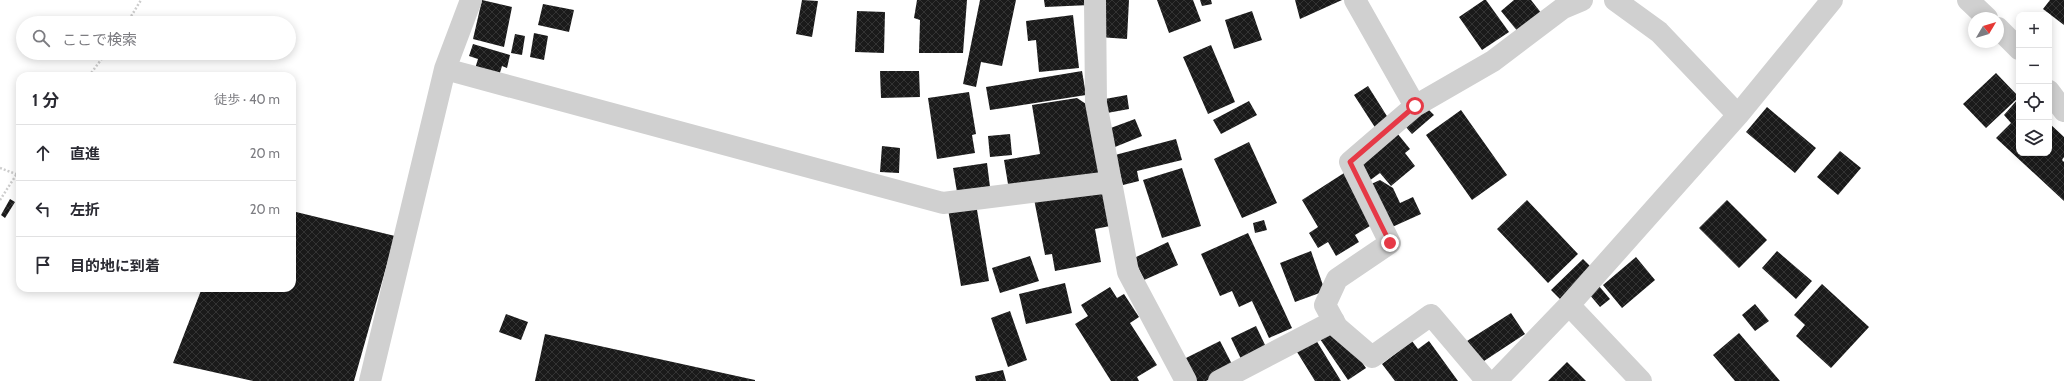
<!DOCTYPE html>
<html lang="ja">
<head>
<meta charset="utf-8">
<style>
	:root { --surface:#fff; --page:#f2f2f3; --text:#2b2b33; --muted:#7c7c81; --line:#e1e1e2 }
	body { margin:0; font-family:Cabin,"Noto Sans JP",sans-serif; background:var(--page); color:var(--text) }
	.controls { position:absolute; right:12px; top:12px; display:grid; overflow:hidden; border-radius:8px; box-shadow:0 2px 10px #0003 }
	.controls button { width:36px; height:36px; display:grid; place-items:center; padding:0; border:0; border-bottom:1px solid var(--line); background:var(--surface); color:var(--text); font:20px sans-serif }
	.compass { position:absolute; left:1968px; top:12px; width:36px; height:36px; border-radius:50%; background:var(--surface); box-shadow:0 2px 10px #0003; rotate:52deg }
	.stop { position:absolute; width:12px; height:12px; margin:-9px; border:3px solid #e63946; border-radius:50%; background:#fff }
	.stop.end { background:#e63946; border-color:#fff; box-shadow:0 1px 4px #0008 }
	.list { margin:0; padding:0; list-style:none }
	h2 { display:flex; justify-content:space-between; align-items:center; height:52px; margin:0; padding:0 16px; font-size:17px }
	h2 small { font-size:13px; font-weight:400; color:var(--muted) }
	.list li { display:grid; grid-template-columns:26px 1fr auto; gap:12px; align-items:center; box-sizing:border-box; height:56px; padding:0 16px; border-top:1px solid var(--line) }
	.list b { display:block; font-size:15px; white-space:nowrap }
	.list em { font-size:13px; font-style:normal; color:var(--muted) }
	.icon { flex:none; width:22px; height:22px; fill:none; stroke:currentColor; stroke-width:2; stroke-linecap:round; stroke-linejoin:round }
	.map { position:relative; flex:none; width:2064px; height:381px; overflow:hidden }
	.search { position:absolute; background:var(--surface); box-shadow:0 2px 10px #0003; left:16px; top:16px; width:280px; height:44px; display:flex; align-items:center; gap:10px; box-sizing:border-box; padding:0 14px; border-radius:22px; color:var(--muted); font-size:15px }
	.panel { position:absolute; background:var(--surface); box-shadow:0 2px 10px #0003; left:16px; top:72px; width:280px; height:220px; border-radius:12px }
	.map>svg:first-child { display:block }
	.building { fill:url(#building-cross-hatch) }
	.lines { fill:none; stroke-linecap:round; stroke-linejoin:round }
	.path { stroke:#cdcdcd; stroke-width:2.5; stroke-dasharray:2 2; stroke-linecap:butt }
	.minor { stroke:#d0d0d0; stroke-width:22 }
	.route { stroke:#e63946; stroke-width:5 }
</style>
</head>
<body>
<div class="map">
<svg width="2064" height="381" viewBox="0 0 2064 381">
	<defs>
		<pattern id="building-cross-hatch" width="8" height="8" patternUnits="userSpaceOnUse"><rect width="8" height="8" fill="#1a1a1a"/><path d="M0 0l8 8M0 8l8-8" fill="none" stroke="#333"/></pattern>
	</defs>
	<rect width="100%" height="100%" fill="#fff"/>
	<path class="building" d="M 482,0 L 512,7 L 504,47 L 473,39 Z
		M 802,0 L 818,1 L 812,37 L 796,34 Z
		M 917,0 L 967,0 L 963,53 L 919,53 L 920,20 L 914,18 Z
		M 980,0 L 1016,0 L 1002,66 L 981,62 L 976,87 L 963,84 Z
		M 1044,0 L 1090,0 L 1090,5 L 1045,7 Z
		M 1100,0 L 1129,0 L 1127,39 L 1099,37 Z
		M 1157,0 L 1193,0 L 1201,21 L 1169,33 Z
		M 1200,0 L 1211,0 L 1212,4 L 1202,6 Z
		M 1295,0 L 1342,0 L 1300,19 Z
		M 1484,0 L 1486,0 L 1509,32 L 1482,50 L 1459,17 Z
		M 1514,0 L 1531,0 L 1542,14 L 1519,33 L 1501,11 Z
		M 2050,0 L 2064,0 L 2064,25 L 2043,9 Z
		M 543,4 L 574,10 L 569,32 L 538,25 Z
		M 857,11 L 885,12 L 884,53 L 855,52 Z
		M 1252,11 L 1262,40 L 1234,49 L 1225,20 Z
		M 1073,15 L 1079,68 L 1039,72 L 1036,40 L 1028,41 L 1026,21 Z
		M 534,33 L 548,36 L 544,60 L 530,57 Z
		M 515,34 L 525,36 L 522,55 L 511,53 Z
		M 473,44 L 510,55 L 507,68 L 502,66 L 498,79 L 474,72 L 478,59 L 469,56 Z
		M 1211,45 L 1235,102 L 1208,114 L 1183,57 Z
		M 880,71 L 919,71 L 920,97 L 881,98 Z
		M 1082,71 L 1086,95 L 990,110 L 986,87 Z
		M 1996,73 L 2019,97 L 1986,128 L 1963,104 Z
		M 1368,86 L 1390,121 L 1376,129 L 1354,95 Z
		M 969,92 L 976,134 L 972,135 L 975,153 L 937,159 L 928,98 Z
		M 1127,95 L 1129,109 L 1107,113 L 1105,99 Z
		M 1077,98 L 1089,106 L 1105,174 L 1009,190 L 1004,160 L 1040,154 L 1032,105 Z
		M 2019,98 L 2019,153 L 2049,153 L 2049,123 L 2064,137 L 2064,157 L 2062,160 L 2064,162 L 2064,201 L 1996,138 L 2011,123 L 2004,115 Z
		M 1249,101 L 1257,115 L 1221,134 L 1213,120 Z
		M 1767,107 L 1816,148 L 1795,173 L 1746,132 Z
		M 1427,108 L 1434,115 L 1412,134 L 1405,126 Z
		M 1461,110 L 1507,175 L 1472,200 L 1426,135 Z
		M 1135,119 L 1142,136 L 1115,147 L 1108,129 Z
		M 1397,133 L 1410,149 L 1405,153 L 1415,166 L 1391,186 L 1380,173 L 1369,181 L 1356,165 Z
		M 1010,134 L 1012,155 L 990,157 L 988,136 Z
		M 1176,139 L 1182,160 L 1137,171 L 1139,181 L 1123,185 L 1115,155 Z
		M 1249,142 L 1277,203 L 1242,218 L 1214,159 Z
		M 882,146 L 900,148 L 899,173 L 880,172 Z
		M 1840,151 L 1861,168 L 1838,195 L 1817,177 Z
		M 987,163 L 990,187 L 957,192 L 953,168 Z
		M 1182,168 L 1201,226 L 1162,238 L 1143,180 Z
		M 1344,173 L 1375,223 L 1355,235 L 1359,242 L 1336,256 L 1328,242 L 1318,248 L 1309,233 L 1318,227 L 1302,200 Z
		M 1380,180 L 1393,188 L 1400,203 L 1413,197 L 1421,214 L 1390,228 L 1369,185 Z
		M 1102,186 L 1110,226 L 1095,229 L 1101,262 L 1055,271 L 1052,254 L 1045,255 L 1034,199 Z
		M 10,199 L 15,202 L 5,218 L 1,215 Z
		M 1527,200 L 1578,254 L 1548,283 L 1497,229 Z
		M 1727,200 L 1767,240 L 1739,268 L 1699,228 Z
		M 976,204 L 989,281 L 961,286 L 948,209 Z
		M 292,211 L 395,236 L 354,381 L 253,381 L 173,363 L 202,288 L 292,288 Z
		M 1264,220 L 1267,230 L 1255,233 L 1253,223 Z
		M 1248,233 L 1292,328 L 1269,338 L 1252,301 L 1239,307 L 1232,291 L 1220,296 L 1201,254 Z
		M 1168,242 L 1178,265 L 1144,280 L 1134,258 Z
		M 1311,251 L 1325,291 L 1295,302 L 1280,263 Z
		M 1777,251 L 1812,281 L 1796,299 L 1762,268 Z
		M 1030,256 L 1039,281 L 1000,293 L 992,268 Z
		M 1636,257 L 1655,280 L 1622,308 L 1603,285 Z
		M 1583,259 L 1593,269 L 1561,300 L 1551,290 Z
		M 1065,283 L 1072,313 L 1026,324 L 1019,294 Z
		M 1822,284 L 1869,327 L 1831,368 L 1796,336 L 1805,325 L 1794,315 Z
		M 1599,286 L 1610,299 L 1600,307 L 1589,294 Z
		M 1110,287 L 1117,298 L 1124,294 L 1139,317 L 1130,323 L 1157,365 L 1137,377 L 1139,381 L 1111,381 L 1075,324 L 1088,316 L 1081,305 Z
		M 1755,304 L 1769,321 L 1755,331 L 1742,315 Z
		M 1010,311 L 1027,360 L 1008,367 L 991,318 Z
		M 1511,313 L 1525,334 L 1481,363 L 1467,341 Z
		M 506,314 L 528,322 L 521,340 L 499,332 Z
		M 1256,326 L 1266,347 L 1241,359 L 1231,338 Z
		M 1337,327 L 1366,368 L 1348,380 L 1320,339 Z
		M 1739,333 L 1780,381 L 1735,381 L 1713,355 Z
		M 545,334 L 755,380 L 755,381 L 535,381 Z
		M 1316,340 L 1341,381 L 1315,381 L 1297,352 Z
		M 1220,341 L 1234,368 L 1206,381 L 1193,381 L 1182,360 Z
		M 1412,341 L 1418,349 L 1429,341 L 1458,381 L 1395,381 L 1382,364 Z
		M 1567,362 L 1586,381 L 1548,381 Z
		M 1003,370 L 1006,381 L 976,381 L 975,376 Z"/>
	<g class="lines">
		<path class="path" d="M 127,23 L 141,0
			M 89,76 L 106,53
			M 0,168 L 16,174
			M 0,200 L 20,169"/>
		<path class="minor" d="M 1095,0 L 1096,103 L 1128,272 L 1186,381
			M 1355,0 L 1415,106 L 1493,61 L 1563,8 L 1582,0
			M 1615,0 L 1659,32 L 1738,115
			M 1968,0 L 1987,18
			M 1998,28 L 2019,49
			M 445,69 L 943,203 L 1111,182
			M 2049,91 L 2064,111
			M 1415,106 L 1350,162 L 1390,243 L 1337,279 L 1325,305 L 1337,327 L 1372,357 L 1431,315 L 1487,381
			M 1569,305 L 1641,381
			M 370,381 L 445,69 L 471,0
			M 1219,381 L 1334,321
			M 1496,381 L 1569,305 L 1738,115 L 1832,0"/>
	</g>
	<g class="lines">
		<path class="route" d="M 1390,243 L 1350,162 L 1415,106"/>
	</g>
</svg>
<div class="controls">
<button>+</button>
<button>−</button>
<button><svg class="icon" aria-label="locate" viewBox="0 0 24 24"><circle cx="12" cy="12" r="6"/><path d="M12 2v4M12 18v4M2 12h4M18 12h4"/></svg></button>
<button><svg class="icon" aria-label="layers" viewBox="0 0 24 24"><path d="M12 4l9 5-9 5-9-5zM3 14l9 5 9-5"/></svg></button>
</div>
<svg class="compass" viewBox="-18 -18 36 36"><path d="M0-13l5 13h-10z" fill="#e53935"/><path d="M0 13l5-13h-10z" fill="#7c7c81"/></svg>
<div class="stop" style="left:1415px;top:106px"></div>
<div class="stop end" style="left:1390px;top:243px"></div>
<div class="search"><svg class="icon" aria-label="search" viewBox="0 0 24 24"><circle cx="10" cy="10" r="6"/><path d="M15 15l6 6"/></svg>ここで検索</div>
<section class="panel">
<h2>1 分<small>徒歩 · 40 m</small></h2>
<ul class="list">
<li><svg class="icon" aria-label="ahead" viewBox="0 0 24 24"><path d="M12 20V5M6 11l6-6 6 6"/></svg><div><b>直進</b></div><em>20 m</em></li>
<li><svg class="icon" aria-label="left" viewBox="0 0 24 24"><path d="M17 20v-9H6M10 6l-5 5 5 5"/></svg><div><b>左折</b></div><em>20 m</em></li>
<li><svg class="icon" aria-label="arrive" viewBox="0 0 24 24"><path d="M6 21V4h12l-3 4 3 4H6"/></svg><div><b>目的地に到着</b></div></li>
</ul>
</section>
</div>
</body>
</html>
